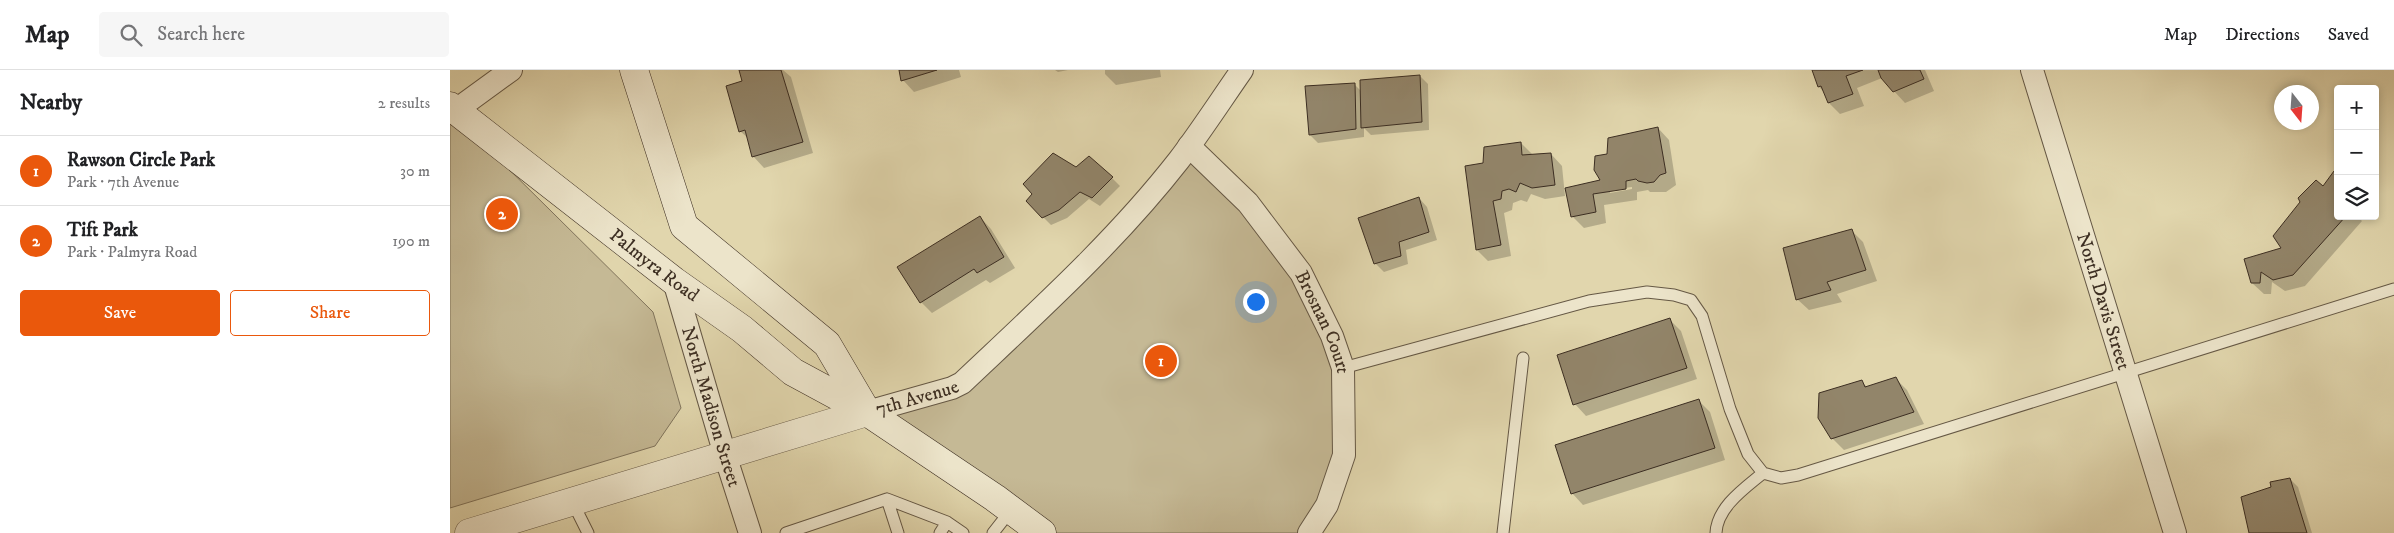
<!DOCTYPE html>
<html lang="en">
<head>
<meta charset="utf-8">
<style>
	:root { --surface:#fff; --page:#f6f6f6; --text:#202124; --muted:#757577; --line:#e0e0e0; --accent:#ea580c }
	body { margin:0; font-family:"IM FELL DW Pica",serif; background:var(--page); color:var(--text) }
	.controls { position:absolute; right:15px; top:15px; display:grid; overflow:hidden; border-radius:5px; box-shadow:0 2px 8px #0003 }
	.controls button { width:45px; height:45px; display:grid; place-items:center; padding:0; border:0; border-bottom:1px solid var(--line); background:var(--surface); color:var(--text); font:25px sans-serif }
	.compass { position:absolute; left:1824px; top:15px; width:45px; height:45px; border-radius:50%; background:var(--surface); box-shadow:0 2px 8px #0003; rotate:163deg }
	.you { position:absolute; left:805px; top:231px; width:18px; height:18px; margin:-12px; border:4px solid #fff; border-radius:50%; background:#1a73e8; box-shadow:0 0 0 8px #1a73e833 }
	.badge { display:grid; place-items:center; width:32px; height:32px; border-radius:50%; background:var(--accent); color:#fff; font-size:16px; font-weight:700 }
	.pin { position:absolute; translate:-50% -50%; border:2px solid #fff; box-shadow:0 1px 5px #0006 }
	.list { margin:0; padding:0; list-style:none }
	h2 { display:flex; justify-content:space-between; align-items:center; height:65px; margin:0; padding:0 20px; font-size:21px }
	h2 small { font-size:16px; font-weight:400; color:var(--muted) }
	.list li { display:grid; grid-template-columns:32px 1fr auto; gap:15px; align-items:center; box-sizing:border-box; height:70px; padding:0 20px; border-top:1px solid var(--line) }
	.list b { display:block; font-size:19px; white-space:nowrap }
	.list p { margin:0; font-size:16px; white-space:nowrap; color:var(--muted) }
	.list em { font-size:16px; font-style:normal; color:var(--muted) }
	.actions { display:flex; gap:10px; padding:15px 20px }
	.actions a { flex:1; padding:11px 0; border:1px solid var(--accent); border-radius:5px; text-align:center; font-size:18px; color:var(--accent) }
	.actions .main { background:var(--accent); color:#fff }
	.icon { flex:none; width:28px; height:28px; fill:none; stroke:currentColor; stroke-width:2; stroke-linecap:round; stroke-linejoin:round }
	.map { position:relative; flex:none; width:1944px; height:463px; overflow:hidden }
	header { display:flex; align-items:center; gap:30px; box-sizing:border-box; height:70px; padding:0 25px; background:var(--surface); border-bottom:1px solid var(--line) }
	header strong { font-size:24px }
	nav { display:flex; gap:28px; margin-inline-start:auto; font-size:18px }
	.search { width:350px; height:45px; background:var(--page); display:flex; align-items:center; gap:12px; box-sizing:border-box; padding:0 18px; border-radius:5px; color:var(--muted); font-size:19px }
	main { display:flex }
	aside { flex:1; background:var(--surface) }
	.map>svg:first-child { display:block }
	.green { fill:#c5b995; stroke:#80745c }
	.shadow { fill:#0003; fill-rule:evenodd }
	.building { fill:#92856a; stroke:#3c2e22 }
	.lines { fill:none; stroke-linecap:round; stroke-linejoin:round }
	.service-casing { stroke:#655845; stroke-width:13 }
	.minor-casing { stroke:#655845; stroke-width:24 }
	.tertiary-casing { stroke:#655845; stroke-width:29 }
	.secondary-casing { stroke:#3c2e22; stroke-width:29 }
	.service { stroke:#ece4ca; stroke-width:11 }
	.minor { stroke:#ece4ca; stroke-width:22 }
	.tertiary { stroke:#ece4ca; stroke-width:28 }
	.secondary { stroke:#ece4ca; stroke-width:28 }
	.labels { text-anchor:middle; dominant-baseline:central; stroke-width:4.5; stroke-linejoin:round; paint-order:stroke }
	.street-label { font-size:19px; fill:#3c2e22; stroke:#ece4ca }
</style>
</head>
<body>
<header>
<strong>Map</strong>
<div class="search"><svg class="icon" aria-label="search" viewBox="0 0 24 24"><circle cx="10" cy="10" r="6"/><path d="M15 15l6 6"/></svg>Search here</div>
<nav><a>Map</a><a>Directions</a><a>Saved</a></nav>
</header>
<main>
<aside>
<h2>Nearby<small>2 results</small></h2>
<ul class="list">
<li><span class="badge">1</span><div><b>Rawson Circle Park</b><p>Park · 7th Avenue</p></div><em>30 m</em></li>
<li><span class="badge">2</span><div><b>Tift Park</b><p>Park · Palmyra Road</p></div><em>190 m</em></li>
</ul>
<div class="actions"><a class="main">Save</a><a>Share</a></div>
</aside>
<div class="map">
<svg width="1944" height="463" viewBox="0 0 1944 463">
	<rect width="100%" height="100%" fill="#e1d6ad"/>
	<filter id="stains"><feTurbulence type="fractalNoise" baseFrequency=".004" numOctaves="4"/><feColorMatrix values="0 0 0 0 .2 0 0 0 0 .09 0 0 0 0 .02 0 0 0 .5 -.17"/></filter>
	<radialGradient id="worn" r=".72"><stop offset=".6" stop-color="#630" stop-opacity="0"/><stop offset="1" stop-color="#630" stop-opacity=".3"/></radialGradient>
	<path class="green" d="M 0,41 L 203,242 L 231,338 L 205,376 L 0,438 Z
		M 740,79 L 847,205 L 889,313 L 889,382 L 852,463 L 581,463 L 423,347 L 503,321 Z"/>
	<path class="shadow" d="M 290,0 L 333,0 L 341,7 L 363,83 L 314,98 L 303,86 L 299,69 L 290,61 L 293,12 Z
		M 450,0 L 509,0 L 511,7 L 464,22 L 453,10 Z
		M 605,0 L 618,0 L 608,2 Z
		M 655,0 L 710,0 L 711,7 L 666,15 L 655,4 Z
		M 1363,0 L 1475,0 L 1484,21 L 1455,33 L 1432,8 L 1407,18 L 1414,36 L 1390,44 L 1379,33 L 1375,23 L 1369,17 Z
		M 970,6 L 978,14 L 979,60 L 921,65 L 914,58 L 914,67 L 868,73 L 860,65 L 904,14 L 912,22 Z
		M 1208,58 L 1219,70 L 1226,115 L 1216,122 L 1200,122 L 1198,120 L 1187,122 L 1187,130 L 1154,135 L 1156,153 L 1134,158 L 1122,146 L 1152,110 L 1159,85 ZM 1182,117 L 1182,119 L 1160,123 L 1160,120 Z
		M 1071,73 L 1082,84 L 1101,84 L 1112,96 L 1115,126 L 1095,129 L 1081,124 L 1077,132 L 1071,130 L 1063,133 L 1062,140 L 1054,143 L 1061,186 L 1038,191 L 1027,180 L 1034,94 Z
		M 626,98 L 662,108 L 670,116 L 650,136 L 639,129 L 617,148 L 601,155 L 593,147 L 584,124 Z
		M 969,128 L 977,137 L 987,170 L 956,180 L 958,194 L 934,202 L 925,193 Z
		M 1888,146 L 1907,146 L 1912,151 L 1855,216 L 1835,221 L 1822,212 L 1821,224 L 1814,224 L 1802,213 L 1796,190 L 1833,179 Z
		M 530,147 L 541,159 L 565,198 L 540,213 L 536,210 L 482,243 L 471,232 Z
		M 1402,161 L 1413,172 L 1427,211 L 1387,224 L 1392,232 L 1359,240 L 1347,229 Z
		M 1220,250 L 1231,261 L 1247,309 L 1136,346 L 1125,334 Z
		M 1446,309 L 1457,320 L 1474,354 L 1394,380 L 1382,368 L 1412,312 L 1418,318 Z
		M 1249,331 L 1260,342 L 1275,390 L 1133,435 L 1122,423 Z
		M 1840,409 L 1848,417 L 1862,463 L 1800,463 L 1792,428 L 1822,418 Z"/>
	<path class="building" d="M 289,0 L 331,0 L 353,72 L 302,87 L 295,60 L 289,62 L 276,16 L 292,11 Z
		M 449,0 L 487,0 L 451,11 Z
		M 1362,0 L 1413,0 L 1396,6 L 1403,24 L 1378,33 L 1371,16 L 1368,17 Z
		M 1428,0 L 1470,0 L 1474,9 L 1443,22 L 1431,8 Z
		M 970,5 L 972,52 L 911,58 L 910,10 Z
		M 905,13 L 906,59 L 859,65 L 855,16 Z
		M 1208,57 L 1216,103 L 1210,105 L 1204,112 L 1197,113 L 1188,111 L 1186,109 L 1176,111 L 1176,119 L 1143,124 L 1146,142 L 1121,147 L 1115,118 L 1150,110 L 1144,100 L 1145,86 L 1157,84 L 1158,68 Z
		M 1071,72 L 1072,85 L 1101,83 L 1105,115 L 1082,118 L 1070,113 L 1066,122 L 1059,119 L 1052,121 L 1051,129 L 1043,131 L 1051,175 L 1026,180 L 1015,96 L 1033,93 L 1034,77 Z
		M 603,83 L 626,97 L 639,86 L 663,107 L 642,128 L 630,122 L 609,140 L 592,148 L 576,131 L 582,124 L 573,114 Z
		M 1884,101 L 1888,104 L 1888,146 L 1896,146 L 1843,205 L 1823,210 L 1811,202 L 1810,213 L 1801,213 L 1794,189 L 1831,178 L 1823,166 L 1850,132 L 1848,128 L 1866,110 L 1873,116 Z
		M 969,127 L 979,162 L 949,172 L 951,186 L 924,194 L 908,148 Z
		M 530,146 L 554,187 L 527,203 L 524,199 L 470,233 L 447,197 Z
		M 1402,159 L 1416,200 L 1377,212 L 1381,220 L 1346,230 L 1333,178 Z
		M 1220,248 L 1237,298 L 1123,335 L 1107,285 Z
		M 1446,307 L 1464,342 L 1381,369 L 1368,348 L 1369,323 L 1412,310 L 1415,317 Z
		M 1249,329 L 1265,378 L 1121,424 L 1105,375 Z
		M 1840,408 L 1857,463 L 1799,463 L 1791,427 L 1821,417 L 1820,412 Z"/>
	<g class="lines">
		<defs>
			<path id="service" d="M 893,298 L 1139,231 L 1197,222 L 1224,225 L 1241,230 L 1252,246 L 1280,339 L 1298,384 L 1313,403 L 1331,408 L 1348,405 L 1944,219
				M 437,429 L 497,452 L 513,463
				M 122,431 L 138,463
				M 336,463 L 437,429 L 448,463
				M 490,463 L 497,452
				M 543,463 L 561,440
				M 1053,463 L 1073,288
				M 1266,463 C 1267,437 1295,418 1313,403"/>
			<g id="minor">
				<path id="s1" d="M 1582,0 L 1725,463"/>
				<path d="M 6,40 L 61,0"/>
				<path id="s2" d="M 739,76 L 798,133 L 851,203 L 882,266 L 893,298 L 894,385 L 877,435 L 859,463"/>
				<path id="s3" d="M 224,211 L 275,385 L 300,463"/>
				<path id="s4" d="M 417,342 L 502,318 L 512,313 C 587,242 665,172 729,90 C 751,61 771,30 792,0"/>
			</g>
			<path id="tertiary" d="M 19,463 L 417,342"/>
			<g id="secondary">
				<path d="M 184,0 L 234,156 L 377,274 L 417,342"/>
				<path id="s5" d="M 0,36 L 224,211 L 292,259 L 343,302 L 417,342 L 545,428 L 592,463"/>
			</g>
		</defs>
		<use href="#service" class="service-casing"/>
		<use href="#minor" class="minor-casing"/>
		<use href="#tertiary" class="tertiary-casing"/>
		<use href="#secondary" class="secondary-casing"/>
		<use href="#service" class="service"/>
		<use href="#minor" class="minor"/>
		<use href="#tertiary" class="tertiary"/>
		<use href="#secondary" class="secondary"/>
	</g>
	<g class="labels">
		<g class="street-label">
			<text stroke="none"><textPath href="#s5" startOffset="259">Palmyra Road</textPath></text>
			<text stroke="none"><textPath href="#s1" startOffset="242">North Davis Street</textPath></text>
			<text stroke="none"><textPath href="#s2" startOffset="224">Brosnan Court</textPath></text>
			<text stroke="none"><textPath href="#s4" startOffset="52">7th Avenue</textPath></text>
			<text stroke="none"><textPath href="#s3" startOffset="131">North Madison Street</textPath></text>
		</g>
	</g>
	<rect width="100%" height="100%" filter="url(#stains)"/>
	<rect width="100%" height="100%" fill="url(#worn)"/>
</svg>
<div class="controls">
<button>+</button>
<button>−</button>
<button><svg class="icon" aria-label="layers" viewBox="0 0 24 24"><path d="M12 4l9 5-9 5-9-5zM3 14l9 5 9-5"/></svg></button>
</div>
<svg class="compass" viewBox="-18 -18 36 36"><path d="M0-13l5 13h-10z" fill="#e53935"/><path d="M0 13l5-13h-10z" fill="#757577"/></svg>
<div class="you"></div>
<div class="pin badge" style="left:711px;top:291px">1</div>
<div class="pin badge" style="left:52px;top:144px">2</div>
</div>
</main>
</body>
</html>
